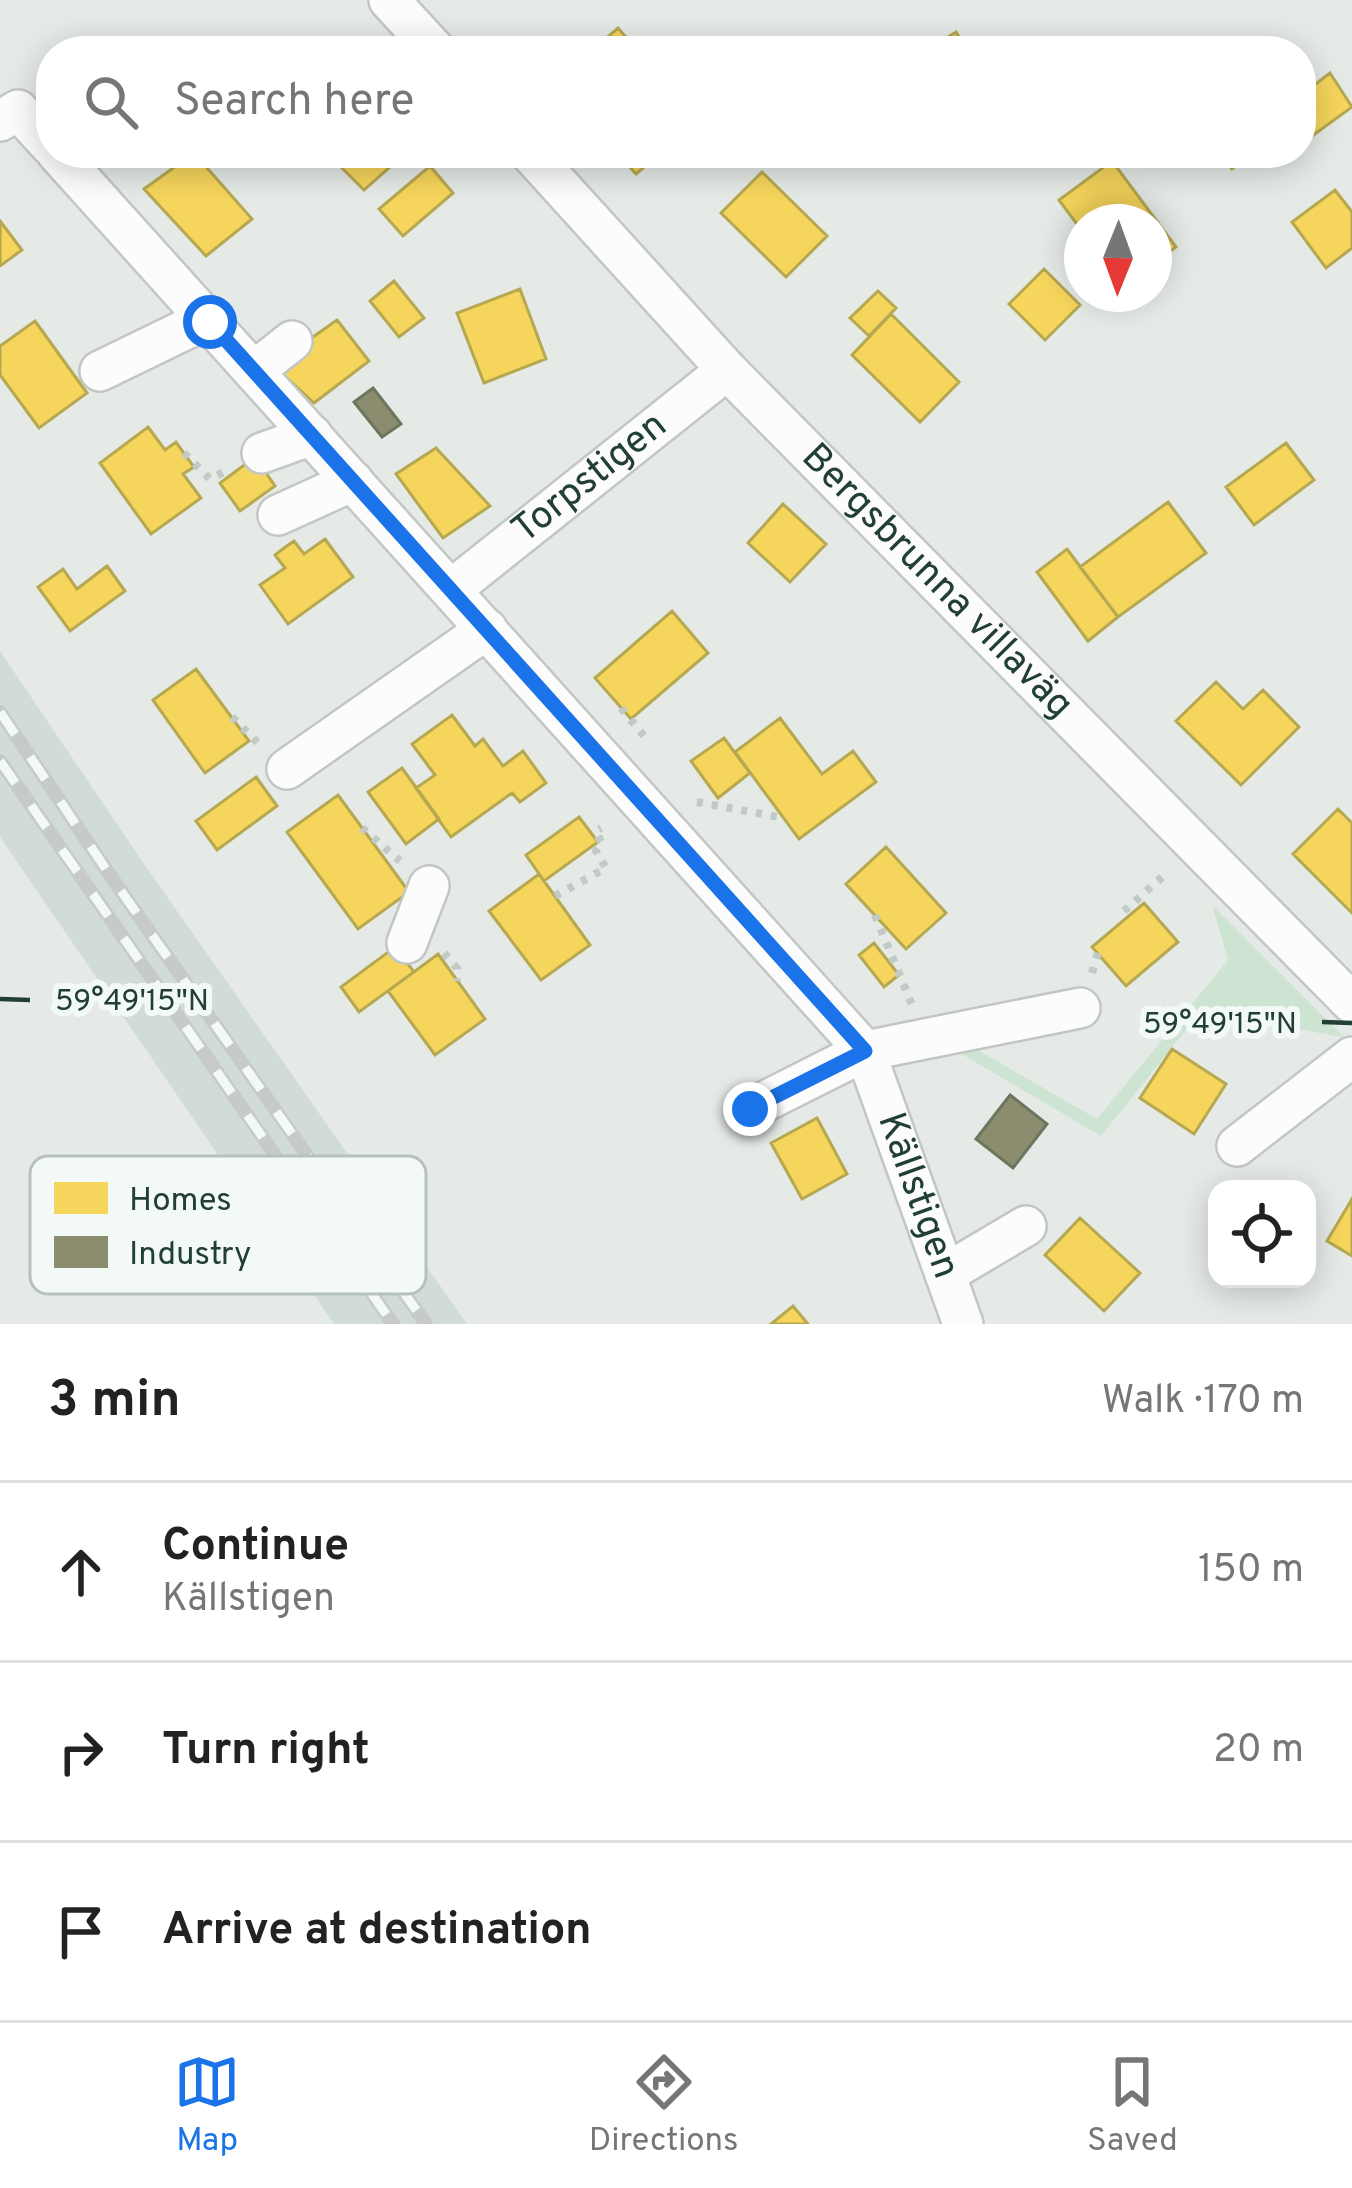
<!DOCTYPE html>
<html lang="en">
<head>
<meta charset="utf-8">
<style>
	:root { --surface:#fff; --page:#f2f2f2; --text:#222; --muted:#767676; --line:#e0e0e0; --accent:#1a73e8 }
	body { margin:0; font-family:Overpass,sans-serif; background:var(--page); color:var(--text) }
	.controls { position:absolute; right:36px; bottom:36px; display:grid; overflow:hidden; border-radius:24px; box-shadow:0 6px 30px #0003 }
	.controls button { width:108px; height:108px; display:grid; place-items:center; padding:0; border:0; border-bottom:3px solid var(--line); background:var(--surface); color:var(--text); font:60px sans-serif }
	.compass { position:absolute; left:1064px; top:204px; width:108px; height:108px; border-radius:50%; background:var(--surface); box-shadow:0 6px 30px #0003; rotate:181deg }
	.stop { position:absolute; width:36px; height:36px; margin:-27px; border:9px solid #1a73e8; border-radius:50%; background:#fff }
	.stop.end { background:#1a73e8; border-color:#fff; box-shadow:0 3px 12px #0008 }
	.list { margin:0; padding:0; list-style:none }
	h2 { display:flex; justify-content:space-between; align-items:center; height:156px; margin:0; padding:0 48px; font-size:51px }
	h2 small { font-size:39px; font-weight:400; color:var(--muted) }
	.list li { display:grid; grid-template-columns:78px 1fr auto; gap:36px; align-items:center; box-sizing:border-box; height:180px; padding:0 48px; border-top:3px solid var(--line) }
	.list b { display:block; font-size:45px; white-space:nowrap }
	.list p { margin:0; font-size:39px; white-space:nowrap; color:var(--muted) }
	.list em { font-size:39px; font-style:normal; color:var(--muted) }
	.icon { flex:none; width:66px; height:66px; fill:none; stroke:currentColor; stroke-width:2; stroke-linecap:round; stroke-linejoin:round }
	.map { position:relative; flex:none; width:1352px; height:1324px; overflow:hidden }
	.search { position:absolute; background:var(--surface); box-shadow:0 6px 30px #0003; left:36px; right:36px; top:36px; height:132px; display:flex; align-items:center; gap:30px; box-sizing:border-box; padding:0 42px; border-radius:48px; color:var(--muted); font-size:45px }
	.sheet { height:696px; background:var(--surface) }
	nav { display:flex; justify-content:space-around; align-items:center; box-sizing:border-box; height:168px; border-top:3px solid var(--line); background:var(--surface); font-size:33px; color:var(--muted) }
	nav a { display:grid; justify-items:center; gap:6px }
	nav .on { color:var(--accent) }
	.map>svg:first-child { display:block }
	.built { fill:#d2dcd7 }
	.green { fill:#cde4d2 }
	.homes { fill:#f6d55c; stroke:#b6a850; stroke-width:3 }
	.industry { fill:#8c8c6e; stroke:#6c755d; stroke-width:3 }
	.lines { fill:none; stroke-linecap:round; stroke-linejoin:round }
	.street-casing { stroke:#c2c7c4; stroke-width:44 }
	.path { stroke:#c2cac6; stroke-width:8; stroke-dasharray:6 9; stroke-linecap:butt }
	.street { stroke:#fbfcfb; stroke-width:39 }
	.rail-casing { stroke:#c6cbc9; stroke-width:14 }
	.rail { stroke:#f3f9f6; stroke-width:9; stroke-dasharray:27; stroke-linecap:butt }
	.route { stroke:#1a73e8; stroke-width:15 }
	.ticks { fill:none; stroke:#213f35; stroke-width:4.5 }
	.labels { text-anchor:middle; dominant-baseline:central; stroke-width:12; stroke-linejoin:round; paint-order:stroke }
	.street-label { font-size:39px; fill:#213f35; stroke:#f3f9f6 }
	.key { fill:#f3f9f6; stroke:#b4c1bc; stroke-width:3 }
	.key-label { font-size:33px; fill:#213f35 }
	.ticks-label { font-size:30px; text-anchor:middle; fill:#213f35; stroke:#f3f9f6; stroke-width:12; stroke-linejoin:round; paint-order:stroke }
</style>
</head>
<body>
<div class="map">
<svg width="1352" height="1324" viewBox="0 0 1352 1324">
	<rect width="100%" height="100%" fill="#e5eae7"/>
	<path class="built" d="M 0,651 L 142,861 L 467,1324 L 334,1324 L 0,837 Z"/>
	<path class="green" d="M 1212,905 L 1345,1038 L 1202,1010 L 1101,1136 L 948,1046 L 962,1041 L 1097,1119 L 1228,960 Z"/>
	<path class="homes" d="M 618,28 L 638,51 L 591,51 Z
		M 956,32 L 968,51 L 925,51 Z
		M 1330,73 L 1352,107 L 1301,144 L 1301,88 L 1304,93 Z
		M 194,153 L 252,219 L 206,256 L 144,189 Z
		M 327,153 L 406,153 L 364,190 Z
		M 617,153 L 661,153 L 636,174 Z
		M 1220,153 L 1253,153 L 1232,169 Z
		M 1112,161 L 1176,247 L 1154,263 L 1154,222 L 1082,222 L 1082,231 L 1059,200 Z
		M 430,166 L 453,193 L 403,236 L 379,209 Z
		M 762,172 L 827,236 L 786,277 L 721,213 Z
		M 1335,190 L 1352,212 L 1352,248 L 1326,268 L 1292,222 Z
		M 0,221 L 22,250 L 0,266 Z
		M 1044,269 L 1080,305 L 1045,340 L 1009,304 Z
		M 394,281 L 424,318 L 399,337 L 370,301 Z
		M 520,289 L 546,359 L 484,383 L 457,313 Z
		M 878,291 L 896,308 L 869,336 L 850,318 Z
		M 891,314 L 959,382 L 920,422 L 852,355 Z
		M 337,320 L 369,361 L 314,403 L 273,365 Z
		M 35,321 L 87,393 L 39,428 L 0,375 L 0,346 Z
		M 148,427 L 165,450 L 176,442 L 194,467 L 183,474 L 201,498 L 151,534 L 100,463 Z
		M 1286,443 L 1314,480 L 1254,525 L 1226,487 Z
		M 436,448 L 490,506 L 443,538 L 396,474 Z
		M 255,457 L 275,486 L 240,511 L 220,483 Z
		M 1168,502 L 1206,553 L 1118,617 L 1080,567 Z
		M 783,504 L 826,544 L 790,582 L 748,543 Z
		M 325,539 L 353,577 L 288,624 L 260,585 L 285,568 L 275,555 L 284,548 L 294,541 L 304,554 Z
		M 1067,549 L 1118,617 L 1088,641 L 1037,572 Z
		M 107,566 L 125,591 L 70,631 L 38,587 L 63,569 L 77,589 Z
		M 672,611 L 708,653 L 631,719 L 595,678 Z
		M 196,669 L 249,741 L 205,773 L 153,700 Z
		M 1216,682 L 1243,709 L 1263,690 L 1299,727 L 1241,785 L 1176,721 Z
		M 452,715 L 475,746 L 483,739 L 503,766 L 523,751 L 546,783 L 520,802 L 512,793 L 451,837 L 416,788 L 435,775 L 412,744 Z
		M 780,718 L 822,774 L 853,751 L 876,782 L 799,839 L 735,752 Z
		M 724,738 L 750,773 L 718,798 L 691,761 Z
		M 402,768 L 439,819 L 406,844 L 368,792 Z
		M 256,777 L 277,806 L 217,850 L 196,821 Z
		M 338,795 L 409,892 L 358,929 L 287,832 Z
		M 1338,809 L 1352,823 L 1352,913 L 1293,854 Z
		M 579,817 L 598,842 L 544,881 L 526,855 Z
		M 886,847 L 946,913 L 906,949 L 846,884 Z
		M 539,874 L 590,945 L 541,980 L 489,911 Z
		M 1144,903 L 1178,942 L 1126,986 L 1092,947 Z
		M 874,943 L 899,975 L 884,987 L 859,955 Z
		M 395,947 L 414,972 L 359,1012 L 341,987 Z
		M 438,954 L 485,1019 L 435,1055 L 388,991 Z
		M 1172,1049 L 1226,1084 L 1194,1134 L 1140,1098 Z
		M 817,1118 L 847,1174 L 802,1199 L 771,1143 Z
		M 1352,1199 L 1352,1256 L 1327,1241 Z
		M 1080,1218 L 1140,1273 L 1104,1311 L 1045,1255 Z
		M 793,1306 L 808,1324 L 771,1324 Z"/>
	<path class="industry" d="M 373,388 L 401,424 L 382,437 L 354,402 Z
		M 1010,1095 L 1047,1124 L 1013,1168 L 976,1139 Z"/>
	<g class="lines">
		<defs>
			<g id="street">
				<path d="M 389,0 L 436,51"/>
				<path d="M 0,121 L 18,110 L 51,146"/>
				<path id="s1" d="M 57,153 L 865,1051 L 963,1324"/>
				<path id="s2" d="M 530,153 L 727,370 L 1352,1003"/>
				<path d="M 100,371 L 207,319"/>
				<path d="M 254,371 L 292,341"/>
				<path d="M 262,453 L 312,435"/>
				<path d="M 278,515 L 353,481"/>
				<path id="s3" d="M 452,589 L 727,370"/>
				<path d="M 287,769 L 487,629"/>
				<path d="M 407,943 L 429,886"/>
				<path d="M 750,1109 L 865,1051 L 1080,1008"/>
				<path d="M 1237,1146 L 1352,1057"/>
				<path d="M 945,1274 L 1026,1226"/>
			</g>
		</defs>
		<use href="#street" class="street-casing"/>
		<path class="path" d="M 184,453 L 210,479 L 228,470
			M 621,708 L 644,736
			M 232,717 L 259,744
			M 697,802 L 784,818
			M 362,828 L 400,861
			M 555,896 L 606,868 L 596,851 L 602,845 L 596,831 L 601,828
			M 1124,911 L 1169,871
			M 875,915 L 912,1005
			M 444,953 L 457,968 L 457,981
			M 1092,973 L 1098,953"/>
		<use href="#street" class="street"/>
		<defs>
			<path id="rail" d="M 0,712 L 114,881 L 426,1324
				M 0,761 L 393,1324"/>
		</defs>
		<use href="#rail" class="rail-casing"/>
		<use href="#rail" class="rail"/>
	</g>
	<g class="lines">
		<path class="route" d="M 210,322 L 865,1051 L 750,1109"/>
	</g>
	<path class="ticks" d="M 0,999 L 30,1000M 1322,1022 L 1352,1023"/>
	<g class="labels">
		<g class="street-label">
			<text stroke="none"><textPath href="#s3" startOffset="177">Torpstigen</textPath></text>
			<text stroke="none"><textPath href="#s2" startOffset="591">Bergsbrunna villaväg</textPath></text>
			<text stroke="none"><textPath href="#s1" startOffset="1362">Källstigen</textPath></text>
		</g>
	</g>
	<rect x="30" y="1156" width="396" height="138" rx="18" class="key"/>
	<rect x="54" y="1182" width="54" height="32" fill="#f6d55c"/>
	<rect x="54" y="1236" width="54" height="32" fill="#8c8c6e"/>
	<g class="key-label">
		<text x="129" y="1210">Homes</text>
		<text x="129" y="1264">Industry</text>
	</g>
	<g class="ticks-label">
		<text x="132" y="1010">59°49'15"N</text>
		<text x="1220" y="1033">59°49'15"N</text>
	</g>
</svg>
<div class="controls">
<button><svg class="icon" aria-label="locate" viewBox="0 0 24 24"><circle cx="12" cy="12" r="6"/><path d="M12 2v4M12 18v4M2 12h4M18 12h4"/></svg></button>
</div>
<svg class="compass" viewBox="-18 -18 36 36"><path d="M0-13l5 13h-10z" fill="#e53935"/><path d="M0 13l5-13h-10z" fill="#767676"/></svg>
<div class="stop" style="left:210px;top:322px"></div>
<div class="stop end" style="left:750px;top:1109px"></div>
<div class="search"><svg class="icon" aria-label="search" viewBox="0 0 24 24"><circle cx="10" cy="10" r="6"/><path d="M15 15l6 6"/></svg>Search here</div>
</div>
<section class="sheet">
<h2>3 min<small>Walk · 170 m</small></h2>
<ul class="list">
<li><svg class="icon" aria-label="ahead" viewBox="0 0 24 24"><path d="M12 20V5M6 11l6-6 6 6"/></svg><div><b>Continue</b><p>Källstigen</p></div><em>150 m</em></li>
<li><svg class="icon" aria-label="right" viewBox="0 0 24 24"><path d="M7 20v-9h11M14 6l5 5-5 5"/></svg><div><b>Turn right</b></div><em>20 m</em></li>
<li><svg class="icon" aria-label="arrive" viewBox="0 0 24 24"><path d="M6 21V4h12l-3 4 3 4H6"/></svg><div><b>Arrive at destination</b></div></li>
</ul>
</section>
<nav>
<a class="on"><svg class="icon" aria-label="map" viewBox="0 0 24 24"><path d="M3 6l6-2 6 2 6-2v14l-6 2-6-2-6 2zM9 4v14M15 6v14"/></svg>Map</a>
<a><svg class="icon" aria-label="directions" viewBox="0 0 24 24"><path d="M12 3l9 9-9 9-9-9zM9 14v-3h6M13 9l2 2-2 2"/></svg>Directions</a>
<a><svg class="icon" aria-label="saved" viewBox="0 0 24 24"><path d="M7 4h10v16l-5-4-5 4z"/></svg>Saved</a>
</nav>
</body>
</html>
